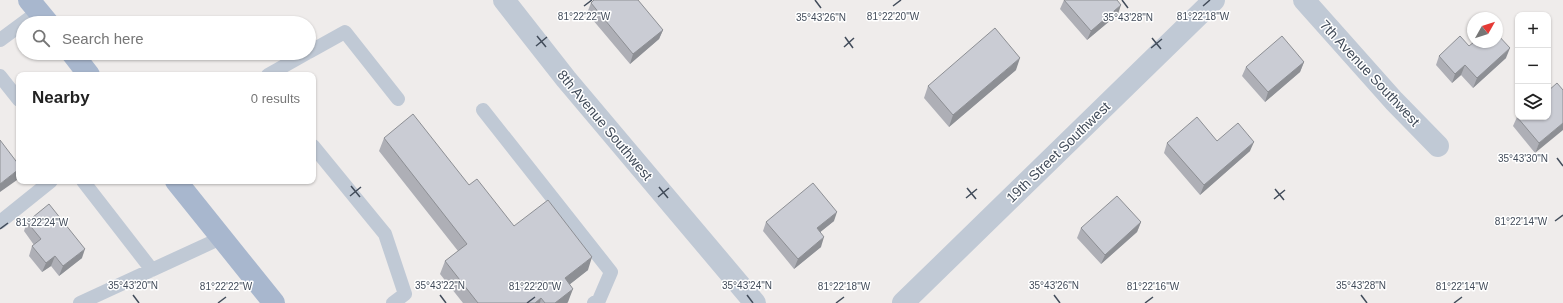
<!DOCTYPE html>
<html lang="en">
<head>
<meta charset="utf-8">
<style>
	:root { --surface:#fff; --page:#f2f2f2; --text:#222; --muted:#767676; --line:#e0e0e0 }
	body { margin:0; font-family:Helvetica,sans-serif; background:var(--page); color:var(--text) }
	.controls { position:absolute; right:12px; top:12px; display:grid; overflow:hidden; border-radius:8px; box-shadow:0 1px 3px #0004 }
	.controls button { width:36px; height:36px; display:grid; place-items:center; padding:0; border:0; border-bottom:1px solid var(--line); background:var(--surface); color:var(--text); font:20px sans-serif }
	.compass { position:absolute; left:1467px; top:12px; width:36px; height:36px; border-radius:50%; background:var(--surface); box-shadow:0 1px 3px #0004; rotate:51deg }
	.list { margin:0; padding:0; list-style:none }
	h2 { display:flex; justify-content:space-between; align-items:center; height:52px; margin:0; padding:0 16px; font-size:17px }
	h2 small { font-size:13px; font-weight:400; color:var(--muted) }
	.icon { flex:none; width:22px; height:22px; fill:none; stroke:currentColor; stroke-width:2; stroke-linecap:round; stroke-linejoin:round }
	.map { position:relative; flex:none; width:1563px; height:303px; overflow:hidden }
	.search { position:absolute; background:var(--surface); box-shadow:0 1px 3px #0004; left:16px; top:16px; width:300px; height:44px; display:flex; align-items:center; gap:10px; box-sizing:border-box; padding:0 14px; border-radius:22px; color:var(--muted); font-size:15px }
	.panel { position:absolute; background:var(--surface); box-shadow:0 1px 3px #0004; left:16px; top:72px; width:300px; height:112px; border-radius:8px }
	.map>svg:first-child { display:block }
	.lines { fill:none; stroke-linecap:round; stroke-linejoin:round }
	.service { stroke:#c0c9d5; stroke-width:14 }
	.minor { stroke:#c0c9d5; stroke-width:22 }
	.primary { stroke:#a8b7ce; stroke-width:22 }
	.wall { fill:#aeafb6 }
	.shaded-wall { fill:#8d8f94 }
	.building { fill:#caccd4; stroke:#8d8f94 }
	.ticks { fill:none; stroke:#424c5a; stroke-width:1.5 }
	.labels { text-anchor:middle; dominant-baseline:central; stroke-width:3; stroke-linejoin:round; paint-order:stroke }
	.street-label { font-size:14px; fill:#424c5a; stroke:#fff }
	.ticks-label { font-size:10px; text-anchor:middle; fill:#424c5a; stroke:#fff; stroke-width:3; stroke-linejoin:round; paint-order:stroke }
</style>
</head>
<body>
<div class="map">
<svg width="1563" height="303" viewBox="0 0 1563 303">
	<rect width="100%" height="100%" fill="#efeceb"/>
	<g class="lines">
		<path class="service" d="M 0,40 L 38,12
			M 309,52 L 345,32 L 398,99
			M 268,75 L 307,53
			M 0,76 L 19,100
			M 483,110 L 611,272 L 599,300 L 594,303
			M 313,146 L 385,234 L 405,294 L 393,303
			M 83,181 L 152,270
			M 0,222 L 51,181
			M 80,303 L 221,238"/>
		<path class="minor" d="M 504,0 L 566,79 L 755,303
			M 1304,0 L 1394,101 L 1438,146
			M 903,303 L 1214,0"/>
		<path class="primary" d="M 29,0 L 48,23
			M 72,53 L 89,75
			M 176,181 L 274,303"/>
	</g>
	<path class="wall" d="M 1064,0 L 1117,0 L 1118,14 L 1087,40 L 1060,9 Z
		M 591,3 L 663,30 L 659,39 L 630,64 L 587,13 Z
		M 1469,46 L 1506,58 L 1473,88 L 1461,75 L 1452,83 L 1436,65 L 1439,56 Z
		M 1304,62 L 1300,72 L 1265,102 L 1242,76 L 1246,67 Z
		M 1016,70 L 949,127 L 924,98 L 928,86 Z
		M 1563,90 L 1535,153 L 1513,126 L 1517,117 Z
		M 384,138 L 469,185 L 514,226 L 588,270 L 570,284 L 568,302 L 567,303 L 463,303 L 440,274 L 445,261 L 458,251 L 379,151 Z
		M 1217,141 L 1250,151 L 1200,195 L 1164,153 L 1167,143 Z
		M 834,221 L 820,232 L 821,247 L 794,269 L 763,231 L 766,222 Z
		M 27,222 L 82,258 L 59,276 L 51,266 L 42,272 L 29,256 L 32,246 L 34,245 L 24,231 Z
		M 1141,222 L 1137,232 L 1101,264 L 1077,238 L 1081,228 Z"/>
	<path class="shaded-wall" d="M 1121,5 L 1118,14 L 1087,40 L 1091,31 Z
		M 663,30 L 659,39 L 630,64 L 633,54 Z
		M 1510,48 L 1506,58 L 1473,88 L 1477,78 Z
		M 1020,58 L 1016,70 L 949,127 L 953,115 Z
		M 1304,62 L 1300,72 L 1265,102 L 1268,92 Z
		M 1465,65 L 1461,75 L 1452,83 L 1455,74 Z
		M 1563,123 L 1563,130 L 1535,153 L 1539,143 Z
		M 1254,142 L 1250,151 L 1200,195 L 1204,185 Z
		M 19,169 L 19,174 L 17,180 L 0,192 L 0,184 Z
		M 837,212 L 834,221 L 813,238 L 817,228 Z
		M 1141,222 L 1137,232 L 1101,264 L 1105,255 Z
		M 824,237 L 821,247 L 794,269 L 798,259 Z
		M 85,249 L 82,258 L 59,276 L 63,266 Z
		M 55,256 L 51,266 L 42,272 L 46,263 Z
		M 592,257 L 588,270 L 560,292 L 565,278 Z
		M 573,289 L 568,302 L 567,303 L 555,303 Z
		M 541,298 L 540,303 L 535,303 Z"/>
	<path class="building" d="M 594,0 L 638,0 L 663,30 L 633,54 L 591,3 Z
		M 1064,0 L 1117,0 L 1121,5 L 1091,31 Z
		M 995,28 L 1020,58 L 953,115 L 928,86 Z
		M 1497,34 L 1510,48 L 1477,78 L 1465,65 L 1455,74 L 1439,56 L 1460,36 L 1469,46 L 1474,42 L 1497,42 Z
		M 1282,36 L 1304,62 L 1268,92 L 1246,67 Z
		M 1557,83 L 1563,90 L 1563,123 L 1539,143 L 1517,117 L 1518,116 L 1518,117 L 1548,117 L 1548,91 Z
		M 413,114 L 469,185 L 477,179 L 514,226 L 548,200 L 592,257 L 565,278 L 573,289 L 555,303 L 545,303 L 541,298 L 535,303 L 478,303 L 445,261 L 467,244 L 384,138 Z
		M 1197,117 L 1217,141 L 1238,123 L 1254,142 L 1204,185 L 1167,143 Z
		M 0,140 L 19,165 L 19,169 L 0,184 Z
		M 813,183 L 837,212 L 817,228 L 824,237 L 798,259 L 766,222 Z
		M 1117,196 L 1141,222 L 1105,255 L 1081,228 Z
		M 49,204 L 85,249 L 63,266 L 55,256 L 46,263 L 32,246 L 41,239 L 27,222 Z"/>
	<path class="ticks" d="M 815,0 L 821,8M 1122,0 L 1128,8M 584,6 L 592,0M 893,6 L 901,0M 1203,6 L 1210,0M 537,36 L 546,47M 845,37 L 853,48M 1152,38 L 1161,49M 536,46 L 547,37M 844,47 L 854,38M 1151,48 L 1162,39M 1557,158 L 1563,166M 351,186 L 360,197M 659,187 L 668,198M 967,188 L 976,199M 1275,189 L 1284,200M 350,196 L 361,187M 658,197 L 669,188M 966,198 L 977,189M 1274,199 L 1285,190M 1555,221 L 1563,215M 0,229 L 8,223M 133,295 L 139,303M 440,295 L 446,303M 747,295 L 753,303M 1054,295 L 1060,303M 1361,295 L 1367,303M 218,303 L 226,297M 527,303 L 535,297M 836,303 L 844,297M 1145,303 L 1153,297M 1454,303 L 1462,297"/>
	<g class="labels">
		<g class="street-label">
			<text transform="translate(1370 73) rotate(47)">7th Avenue Southwest</text>
			<text transform="translate(605 125) rotate(50)">8th Avenue Southwest</text>
			<text transform="translate(1058 152) rotate(-44)">19th Street Southwest</text>
		</g>
	</g>
	<g class="ticks-label">
		<text x="584" y="20">81°22'22"W</text>
		<text x="893" y="20">81°22'20"W</text>
		<text x="1203" y="20">81°22'18"W</text>
		<text x="821" y="21">35°43'26"N</text>
		<text x="1128" y="21">35°43'28"N</text>
		<text x="1523" y="162">35°43'30"N</text>
		<text x="1521" y="225">81°22'14"W</text>
		<text x="42" y="226">81°22'24"W</text>
		<text x="133" y="289">35°43'20"N</text>
		<text x="440" y="289">35°43'22"N</text>
		<text x="747" y="289">35°43'24"N</text>
		<text x="1054" y="289">35°43'26"N</text>
		<text x="1361" y="289">35°43'28"N</text>
		<text x="226" y="290">81°22'22"W</text>
		<text x="535" y="290">81°22'20"W</text>
		<text x="844" y="290">81°22'18"W</text>
		<text x="1153" y="290">81°22'16"W</text>
		<text x="1462" y="290">81°22'14"W</text>
	</g>
</svg>
<div class="controls">
<button>+</button>
<button>−</button>
<button><svg class="icon" aria-label="layers" viewBox="0 0 24 24"><path d="M12 4l9 5-9 5-9-5zM3 14l9 5 9-5"/></svg></button>
</div>
<svg class="compass" viewBox="-18 -18 36 36"><path d="M0-13l5 13h-10z" fill="#e53935"/><path d="M0 13l5-13h-10z" fill="#767676"/></svg>
<div class="search"><svg class="icon" aria-label="search" viewBox="0 0 24 24"><circle cx="10" cy="10" r="6"/><path d="M15 15l6 6"/></svg>Search here</div>
<section class="panel">
<h2>Nearby<small>0 results</small></h2>
<ul class="list">
</ul>
</section>
</div>
</body>
</html>
